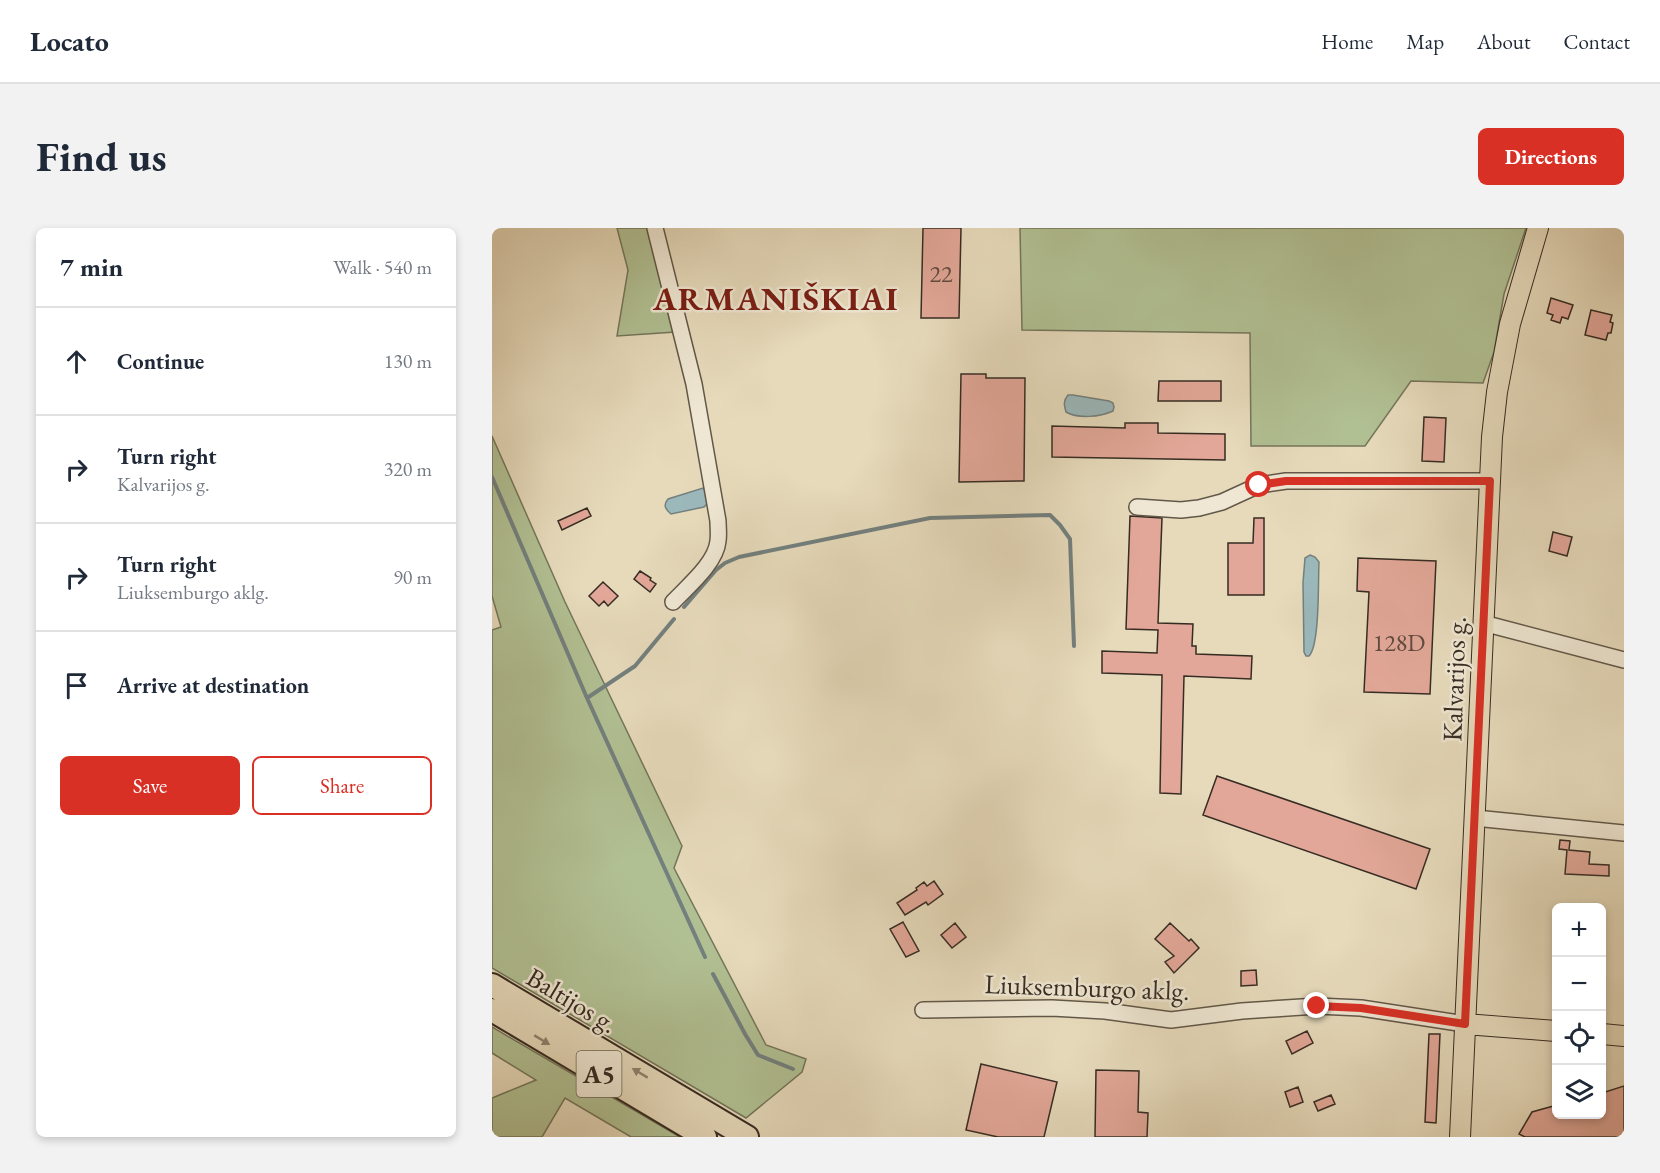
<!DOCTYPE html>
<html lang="en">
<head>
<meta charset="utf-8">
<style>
	:root { --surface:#fff; --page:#f2f2f3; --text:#1f2937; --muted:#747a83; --line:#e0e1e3; --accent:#d93025 }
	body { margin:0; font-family:"EB Garamond",serif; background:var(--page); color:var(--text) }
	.controls { position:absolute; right:18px; bottom:18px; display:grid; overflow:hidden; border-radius:9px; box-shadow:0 3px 9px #0003 }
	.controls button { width:54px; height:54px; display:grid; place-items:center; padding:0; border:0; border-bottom:2px solid var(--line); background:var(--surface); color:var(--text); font:30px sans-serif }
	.stop { position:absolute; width:18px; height:18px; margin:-14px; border:4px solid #d93025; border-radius:50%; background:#fff }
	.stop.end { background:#d93025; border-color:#fff; box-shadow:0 2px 6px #0008 }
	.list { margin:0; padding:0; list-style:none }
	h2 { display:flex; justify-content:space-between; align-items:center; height:78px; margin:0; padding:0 24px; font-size:26px }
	h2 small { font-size:20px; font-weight:400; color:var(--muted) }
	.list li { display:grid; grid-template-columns:39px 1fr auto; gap:18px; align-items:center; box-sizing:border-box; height:108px; padding:0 24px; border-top:2px solid var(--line) }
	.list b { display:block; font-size:22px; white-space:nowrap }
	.list p { margin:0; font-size:20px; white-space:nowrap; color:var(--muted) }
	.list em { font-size:20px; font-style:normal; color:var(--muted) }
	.actions { display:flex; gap:12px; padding:18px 24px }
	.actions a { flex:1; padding:14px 0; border:2px solid var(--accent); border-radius:9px; text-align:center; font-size:21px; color:var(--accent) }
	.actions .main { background:var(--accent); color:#fff }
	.icon { flex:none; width:33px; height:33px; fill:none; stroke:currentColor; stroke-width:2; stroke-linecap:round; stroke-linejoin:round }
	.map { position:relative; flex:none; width:1132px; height:909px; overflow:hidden; border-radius:9px }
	header { display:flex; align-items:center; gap:36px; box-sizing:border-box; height:84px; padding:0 30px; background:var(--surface); border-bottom:2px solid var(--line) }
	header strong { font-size:28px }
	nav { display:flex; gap:33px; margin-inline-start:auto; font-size:21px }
	.intro { display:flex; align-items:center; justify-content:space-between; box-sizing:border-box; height:144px; padding:0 36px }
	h1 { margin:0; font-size:42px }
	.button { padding:15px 27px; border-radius:9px; background:var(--accent); color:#fff; font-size:21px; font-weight:700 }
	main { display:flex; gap:36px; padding:0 36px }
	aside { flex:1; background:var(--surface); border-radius:9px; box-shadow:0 3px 9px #0003 }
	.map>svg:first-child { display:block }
	.green { fill:#b1c093; stroke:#74765b; stroke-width:1.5 }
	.water { fill:#9bb8bb; stroke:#73807e; stroke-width:1.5 }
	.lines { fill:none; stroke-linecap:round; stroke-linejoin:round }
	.stream { stroke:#73807e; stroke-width:4 }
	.building { fill:#e2a798; stroke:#362c23; stroke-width:1.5 }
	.minor-casing { stroke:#625849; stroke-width:18 }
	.major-casing { stroke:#362c23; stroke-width:22 }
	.highway-casing { stroke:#362c23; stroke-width:26 }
	.minor { stroke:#efe7d3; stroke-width:15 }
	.major { stroke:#e6dabb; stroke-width:20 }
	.highway { stroke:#e6dabb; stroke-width:22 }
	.oneway { fill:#8e836f }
	.route { stroke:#d93025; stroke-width:8 }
	.labels { text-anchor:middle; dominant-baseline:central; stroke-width:5; stroke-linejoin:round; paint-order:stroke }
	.number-label { font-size:24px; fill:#614b40 }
	.shield { fill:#efe7d3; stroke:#6e6458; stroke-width:1.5 }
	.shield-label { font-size:26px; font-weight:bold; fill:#362c23 }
	.street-label { font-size:27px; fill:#362c23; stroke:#efe7d3 }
	.district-label { font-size:33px; font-weight:bold; letter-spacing:1.5px; fill:#7a1f14; stroke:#efe7d3 }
</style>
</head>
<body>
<header>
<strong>Locato</strong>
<nav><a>Home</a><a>Map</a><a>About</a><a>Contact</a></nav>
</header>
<div class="intro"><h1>Find us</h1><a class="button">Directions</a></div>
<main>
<aside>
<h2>7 min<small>Walk · 540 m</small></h2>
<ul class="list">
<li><svg class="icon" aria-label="ahead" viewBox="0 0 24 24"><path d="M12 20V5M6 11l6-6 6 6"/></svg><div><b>Continue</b></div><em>130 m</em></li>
<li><svg class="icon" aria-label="right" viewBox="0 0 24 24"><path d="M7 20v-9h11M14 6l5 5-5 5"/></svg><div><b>Turn right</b><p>Kalvarijos g.</p></div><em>320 m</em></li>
<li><svg class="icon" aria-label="right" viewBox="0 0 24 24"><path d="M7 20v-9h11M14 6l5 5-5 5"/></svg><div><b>Turn right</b><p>Liuksemburgo aklg.</p></div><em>90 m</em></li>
<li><svg class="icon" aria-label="arrive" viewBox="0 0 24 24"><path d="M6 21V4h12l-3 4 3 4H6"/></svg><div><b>Arrive at destination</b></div></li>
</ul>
<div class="actions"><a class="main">Save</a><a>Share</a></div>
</aside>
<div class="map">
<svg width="1132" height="909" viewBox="0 0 1132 909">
	<rect width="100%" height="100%" fill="#e6dabb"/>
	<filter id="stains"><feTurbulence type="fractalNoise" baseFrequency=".00333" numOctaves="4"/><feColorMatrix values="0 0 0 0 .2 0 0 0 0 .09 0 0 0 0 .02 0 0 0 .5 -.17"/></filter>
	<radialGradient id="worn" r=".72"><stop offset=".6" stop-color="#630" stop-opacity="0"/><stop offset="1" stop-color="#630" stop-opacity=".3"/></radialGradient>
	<path class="green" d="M 125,0 L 158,0 L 183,104 L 125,108 L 136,42 Z
		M 528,0 L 1034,0 L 1012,66 L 1002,124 L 991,155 L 919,153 L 873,218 L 759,218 L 758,105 L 530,102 Z
		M 0,208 L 73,374 L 190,618 L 182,640 L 274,817 L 314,831 L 310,844 L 254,890 L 0,740 L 0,402 L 9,399 L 0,368 Z
		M 0,799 L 188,909 L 139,909 L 73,870 L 50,909 L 0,909 L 0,870 L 44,852 L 0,825 Z"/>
	<path class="water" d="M 576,167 L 581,167 L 617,173 L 621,175 L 622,179 L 621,183 C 608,189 586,191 574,184 C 572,177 571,173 576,167 Z
		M 211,260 L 214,263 L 217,274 L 212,279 L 179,286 C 173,281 171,277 176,271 Z
		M 818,327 L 823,329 L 827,334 C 826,352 828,417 817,428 L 814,428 L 812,424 L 811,355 L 813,330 Z"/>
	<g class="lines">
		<path class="stream" d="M 0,249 L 95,470 L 213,729
			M 192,379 L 224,342 L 233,335 L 247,329 L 438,290 L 558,287 L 568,297 L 578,311 L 582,418
			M 95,470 L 143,438 L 182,391
			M 221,746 L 253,806 L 266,827 L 301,841"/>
	</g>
	<path class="building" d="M 431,0 L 469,0 L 467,90 L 429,90 Z
		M 1059,70 L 1081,77 L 1076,91 L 1070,89 L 1068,95 L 1059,92 L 1061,87 L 1055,85 Z
		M 1099,82 L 1120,87 L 1118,94 L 1121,95 L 1119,105 L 1116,105 L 1114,112 L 1093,107 Z
		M 469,146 L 494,146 L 494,150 L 533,150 L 532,253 L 467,254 Z
		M 667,153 L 729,153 L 729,173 L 666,173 Z
		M 932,189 L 954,190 L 952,234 L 930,233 Z
		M 633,195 L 666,195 L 666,205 L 733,206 L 733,232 L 560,229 L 560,198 L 633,200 Z
		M 95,280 L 99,288 L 70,302 L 66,293 Z
		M 638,288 L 670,290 L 666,395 L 701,396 L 700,418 L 704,418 L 704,426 L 760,428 L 759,451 L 692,448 L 689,566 L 668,565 L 670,447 L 610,445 L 610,423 L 665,425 L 666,402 L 634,401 Z
		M 762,290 L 772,290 L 772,367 L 736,367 L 736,315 L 761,315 Z
		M 1061,304 L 1080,309 L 1075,328 L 1057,323 Z
		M 866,330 L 944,333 L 938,466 L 872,464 L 877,364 L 865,363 Z
		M 148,343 L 159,350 L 158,352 L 164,356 L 158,364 L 142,351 Z
		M 111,354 L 126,368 L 116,378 L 112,373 L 107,378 L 97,368 Z
		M 725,548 L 938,621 L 924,661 L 711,587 Z
		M 1068,612 L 1078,613 L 1077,622 L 1098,624 L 1097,636 L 1117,637 L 1117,648 L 1073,646 L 1075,622 L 1067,621 Z
		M 442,653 L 451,666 L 436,677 L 434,674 L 413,687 L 405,675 L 425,662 L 424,660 L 432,654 L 435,658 Z
		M 411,694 L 427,723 L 414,729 L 398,701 Z
		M 463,695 L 474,709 L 460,720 L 449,707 Z
		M 678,695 L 697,713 L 699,711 L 707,720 L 682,745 L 673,734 L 682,728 L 663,711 Z
		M 764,742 L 765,757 L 749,758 L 749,743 Z
		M 815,803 L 821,815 L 800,826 L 794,813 Z
		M 937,806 L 948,806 L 944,895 L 933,894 Z
		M 489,836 L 565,854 L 552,909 L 506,909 L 474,902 Z
		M 604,842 L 647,843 L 646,884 L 656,885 L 655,909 L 603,909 Z
		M 1132,858 L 1132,909 L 1033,909 L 1027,906 L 1040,884 L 1065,877 L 1065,886 L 1110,886 L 1110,865 Z
		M 806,859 L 811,874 L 798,879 L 793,864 Z
		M 839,867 L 843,876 L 826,883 L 822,874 Z"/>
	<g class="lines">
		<defs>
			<path id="minor" d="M 163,0 L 202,156 L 226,293 C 226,299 227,306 226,313 C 224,335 196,358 181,374
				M 645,279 L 689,282 L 707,280 L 730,274 L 767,257 L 794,253 L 998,253
				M 991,395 L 1132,432
				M 983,590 L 1132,605
				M 431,782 L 560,780 L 613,783 L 679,792 L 750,783 L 825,778 L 869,780 L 973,796"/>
			<path id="major" d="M 973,796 L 1064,803
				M 1110,806 L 1132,808
				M 968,909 L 1000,209 L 1005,164 L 1018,96 L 1046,0"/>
			<path id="highway" d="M 0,757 L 255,909
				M 0,782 L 213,909"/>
		</defs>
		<use href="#minor" class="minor-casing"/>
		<use href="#major" class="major-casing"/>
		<use href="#highway" class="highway-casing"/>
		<use href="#minor" class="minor"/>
		<use href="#major" class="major"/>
		<use href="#highway" class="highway"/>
	</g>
	<defs><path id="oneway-solid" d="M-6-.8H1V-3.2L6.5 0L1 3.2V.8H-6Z" transform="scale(1.5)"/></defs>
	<g class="oneway">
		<use href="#oneway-solid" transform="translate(50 812) rotate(31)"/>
		<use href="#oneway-solid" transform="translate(148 845) rotate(-149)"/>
	</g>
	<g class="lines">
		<path class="route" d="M 767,257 L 794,253 L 998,253 L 973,796 L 869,780 L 825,778"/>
	</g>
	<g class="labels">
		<g class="number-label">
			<text x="449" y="45">22</text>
			<text x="907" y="414">128D</text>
		</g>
		<rect class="shield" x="84.5" y="823" width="45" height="46" rx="4.5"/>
		<g class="shield-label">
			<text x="107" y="846">A5</text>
		</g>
		<g class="street-label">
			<text transform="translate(962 451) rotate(-88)">Kalvarijos g.</text>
			<text transform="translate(595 759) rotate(2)">Liuksemburgo aklg.</text>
			<text transform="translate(80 772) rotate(31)">Baltijos g.</text>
		</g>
		<g class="district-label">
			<text x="284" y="70">ARMANIŠKIAI</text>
		</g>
	</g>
	<rect width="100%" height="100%" filter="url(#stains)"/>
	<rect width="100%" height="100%" fill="url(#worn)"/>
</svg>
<div class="controls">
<button>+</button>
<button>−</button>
<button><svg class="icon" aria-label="locate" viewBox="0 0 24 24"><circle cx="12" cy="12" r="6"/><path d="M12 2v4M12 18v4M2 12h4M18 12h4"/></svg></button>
<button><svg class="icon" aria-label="layers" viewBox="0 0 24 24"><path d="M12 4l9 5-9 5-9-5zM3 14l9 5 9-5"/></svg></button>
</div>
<div class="stop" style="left:767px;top:257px"></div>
<div class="stop end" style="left:825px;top:778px"></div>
</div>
</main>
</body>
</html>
